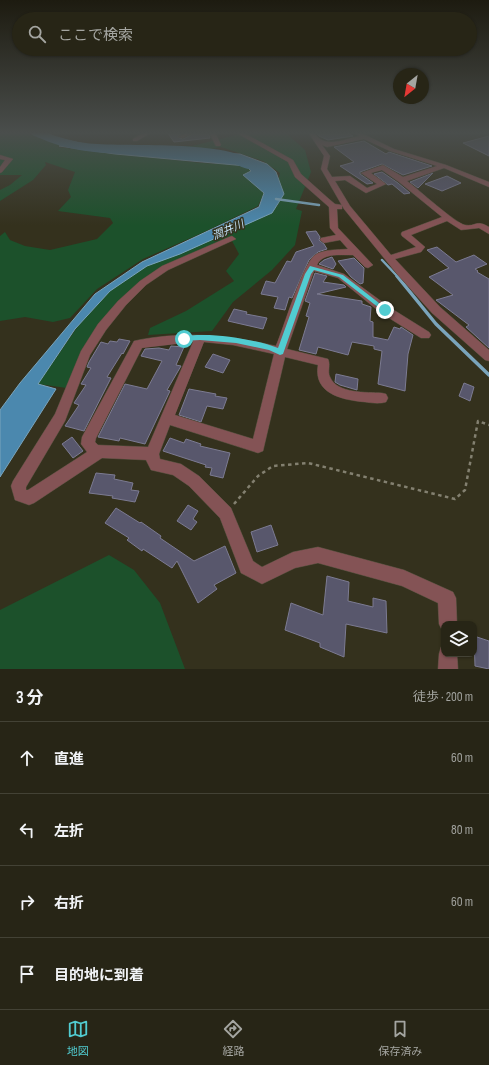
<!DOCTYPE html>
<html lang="ja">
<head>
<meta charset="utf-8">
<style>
	:root { --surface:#272516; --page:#2f2d1f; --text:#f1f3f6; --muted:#a4a5a1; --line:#434235; --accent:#51ccd1 }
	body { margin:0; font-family:"Sofia Sans Condensed","Noto Sans JP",sans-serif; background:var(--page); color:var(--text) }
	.controls { position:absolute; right:12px; bottom:12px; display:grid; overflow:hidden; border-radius:8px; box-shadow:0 1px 3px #0004 }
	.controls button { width:36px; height:36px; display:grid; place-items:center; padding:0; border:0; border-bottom:1px solid var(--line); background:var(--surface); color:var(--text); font:20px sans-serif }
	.compass { position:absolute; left:393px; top:68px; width:36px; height:36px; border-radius:50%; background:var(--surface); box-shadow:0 1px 3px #0004; rotate:211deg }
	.stop { position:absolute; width:12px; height:12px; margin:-9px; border:3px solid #51ccd1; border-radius:50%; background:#fff }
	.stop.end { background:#51ccd1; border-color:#fff; box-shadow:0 1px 4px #0008 }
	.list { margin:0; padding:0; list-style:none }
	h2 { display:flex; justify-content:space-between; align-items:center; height:52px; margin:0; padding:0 16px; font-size:17px }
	h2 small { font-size:13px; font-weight:400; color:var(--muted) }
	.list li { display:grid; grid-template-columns:26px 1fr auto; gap:12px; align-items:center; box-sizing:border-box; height:72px; padding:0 16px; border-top:1px solid var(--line) }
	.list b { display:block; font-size:15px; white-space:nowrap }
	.list em { font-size:13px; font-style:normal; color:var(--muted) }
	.icon { flex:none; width:22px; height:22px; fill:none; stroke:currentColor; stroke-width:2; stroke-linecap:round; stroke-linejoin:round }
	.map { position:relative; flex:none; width:489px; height:669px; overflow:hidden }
	.search { position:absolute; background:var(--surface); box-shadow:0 1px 3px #0004; left:12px; right:12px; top:12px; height:44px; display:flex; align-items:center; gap:10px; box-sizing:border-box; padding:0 14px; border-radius:22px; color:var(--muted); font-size:15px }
	.sheet { height:340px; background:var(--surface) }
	nav { display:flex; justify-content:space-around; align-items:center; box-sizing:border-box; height:56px; border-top:1px solid var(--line); background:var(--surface); font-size:11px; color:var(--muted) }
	nav a { display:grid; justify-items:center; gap:2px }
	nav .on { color:var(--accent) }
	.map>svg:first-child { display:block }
	.green { fill:#1c512b }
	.water { fill:#4b88ae; stroke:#7aa4bb }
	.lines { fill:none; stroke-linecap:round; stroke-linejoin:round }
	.stream-far1 { stroke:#7aa4bb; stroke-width:2.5 }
	.stream { stroke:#7aa4bb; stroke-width:3.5 }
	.river { fill:#4b88ae; fill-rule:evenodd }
	.building { fill:#58576c; stroke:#7c7b92 }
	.minor-casing { stroke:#514e3b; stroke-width:1 }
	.path { stroke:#838070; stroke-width:2.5; stroke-dasharray:3.5 3.5; stroke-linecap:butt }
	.minor { fill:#845355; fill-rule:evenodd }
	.route { fill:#51ccd1 }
	.labels { text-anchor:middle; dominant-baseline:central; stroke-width:3; stroke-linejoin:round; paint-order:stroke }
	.far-water-label { font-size:11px; font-style:italic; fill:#bcdcf2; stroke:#34311d }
</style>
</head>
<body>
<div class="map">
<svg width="489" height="669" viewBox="0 0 489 669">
	<rect width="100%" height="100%" fill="#34311d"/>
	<path class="green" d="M 0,132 L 26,132 C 29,136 57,141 64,143 L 58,147 L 202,163 L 244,165 L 252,171 L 244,175 L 264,193 L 258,206 L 202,233 L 143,259 L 97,289 L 70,318 L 53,322 L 25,317 L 0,321 L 0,236 L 5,232 L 10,240 L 25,246 L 50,250 L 97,239 L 113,223 L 110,218 L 58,211 L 71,197 L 68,190 L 75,172 L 45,162 L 46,165 L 33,180 L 0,201 L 0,190 L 10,185 L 22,175 L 0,175 Z
		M 244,132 L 285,132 L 305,150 L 311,172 L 296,209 L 302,211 L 295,245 L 272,270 L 233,302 L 212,331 L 148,335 L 150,328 L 186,311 L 234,281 L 226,271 L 239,254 L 232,241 L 227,240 L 170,263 L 123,297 L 67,388 L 38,384 L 78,326 L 110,291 L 147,266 L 270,213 L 278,205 L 272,203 L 280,173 L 263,161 L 221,147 L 190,154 L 121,153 L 114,147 L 192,146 L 244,133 Z
		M 109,555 L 134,570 L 160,603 L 185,669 L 0,669 L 0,610 Z"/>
	<path class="water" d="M 30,132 L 46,132 L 57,138 L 116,151 L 240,154 L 267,164 L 276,172 L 284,194 L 272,213 L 180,254 L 147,266 L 110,291 L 75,329 L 38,384 L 56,389 L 0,477 L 0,410 L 20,383 L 95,294 L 142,262 L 259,207 L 264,193 L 243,175 L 251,171 L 246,166 L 115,154 L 59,146 L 66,144 L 83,145 L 34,135 Z"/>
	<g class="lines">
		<path class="stream-far1" d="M 276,199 L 319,205
			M 382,260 L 398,277"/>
		<path class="stream" d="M 397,276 L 436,324 L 489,375"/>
		<path class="river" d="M 29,132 C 48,131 66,141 86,143 C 120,148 238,138 257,166 L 255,169 C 244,171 234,162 224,158 C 217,156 210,155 203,155 C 150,151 92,161 42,139 C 38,137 32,136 29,132 Z"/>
	</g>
	<path class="building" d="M 167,132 L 184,132 L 177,137 L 183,139 L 196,132 L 208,132 L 210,138 L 174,142 Z
		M 316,132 L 346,132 L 353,136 L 328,140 L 319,136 Z
		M 489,136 L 489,156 L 463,143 Z
		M 364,141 L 386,154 L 389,152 L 432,166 L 403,175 L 382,164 L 360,172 L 360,174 L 373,183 L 367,184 L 340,166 L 354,162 L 334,147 Z
		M 382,172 L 398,183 L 410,193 L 404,194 L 392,184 L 388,185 L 374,174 Z
		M 433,173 L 418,188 L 410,182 Z
		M 447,176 L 461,183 L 442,191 L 425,184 Z
		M 316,231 L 320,237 L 319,240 L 324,244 L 327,249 L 318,252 L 309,260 L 292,298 L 289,297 L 285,310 L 274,308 L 278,297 L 261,294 L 266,281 L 275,283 L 287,261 L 291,262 L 296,252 L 314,246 L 306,232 Z
		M 437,247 L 456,262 L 474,255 L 487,264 L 475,269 L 478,271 L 477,272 L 489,279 L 489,348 L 466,327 L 469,325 L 436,300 L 453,295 L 429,277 L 449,268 L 427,250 Z
		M 332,257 L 336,264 L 333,269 L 319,264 L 324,260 Z
		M 354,258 L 364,268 L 363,283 L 360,284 L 351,277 L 338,261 Z
		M 315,273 L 327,276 L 323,282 L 344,285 L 346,287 L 317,294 L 362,301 L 362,304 L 371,307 L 370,321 L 373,322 L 373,337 L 388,340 L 394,327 L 400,329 L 401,327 L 413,335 L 408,354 L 405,391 L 378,384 L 382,351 L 374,349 L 374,346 L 352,342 L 348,355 L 318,347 L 316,354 L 299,350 L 309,317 L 306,316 L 310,303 L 305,301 Z
		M 234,309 L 247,312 L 246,314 L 267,318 L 263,329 L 228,321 Z
		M 119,339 L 130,341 L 123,354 L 122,353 L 107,377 L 111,378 L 84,431 L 65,426 L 79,405 L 74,403 L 86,385 L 81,384 L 91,368 L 87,367 L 89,362 L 101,342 L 108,344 L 110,341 L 117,342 Z
		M 171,346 L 184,347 L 176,365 L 181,366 L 167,390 L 170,391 L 145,444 L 120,438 L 119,441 L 98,437 L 125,384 L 147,389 L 162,361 L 141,356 L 145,349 L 159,348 L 169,350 Z
		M 213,354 L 230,360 L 223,373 L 205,367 Z
		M 336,374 L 358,379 L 357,390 L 340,385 L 335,382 Z
		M 464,383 L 474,387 L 470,401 L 459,396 Z
		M 189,389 L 216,394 L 215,396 L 227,398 L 223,409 L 207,406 L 201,422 L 179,415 Z
		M 72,437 L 83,451 L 73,458 L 62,444 Z
		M 170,438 L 184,443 L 186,439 L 201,444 L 200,446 L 230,453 L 223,478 L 210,475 L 212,468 L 205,467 L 206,465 L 163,451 Z
		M 96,473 L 115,475 L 114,479 L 133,483 L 131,490 L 139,491 L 135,502 L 112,498 L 113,496 L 89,493 Z
		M 188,505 L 198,511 L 193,519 L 197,522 L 191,530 L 177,521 Z
		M 116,508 L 140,523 L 141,522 L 161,536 L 160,538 L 194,561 L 225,546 L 236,573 L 214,585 L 217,589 L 198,603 L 177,561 L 172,568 L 143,549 L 142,551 L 127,540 L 129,538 L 105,523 Z
		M 271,525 L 278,545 L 257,552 L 251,532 Z
		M 327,576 L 349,582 L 348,601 L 373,607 L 373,598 L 386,601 L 387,633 L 346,624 L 344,657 L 320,647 L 320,643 L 285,630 L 291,603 L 323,615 Z
		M 474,636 L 489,641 L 489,669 L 475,666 Z"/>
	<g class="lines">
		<defs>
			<path id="minor" d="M 77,132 L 84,132 L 81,134 Z
				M 145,132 L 152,132 L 137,141 L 133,141 L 133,139 Z
				M 187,132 L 195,132 L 183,138 L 178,137 Z
				M 209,132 L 215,132 L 221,145 L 220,146 L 216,146 Z
				M 235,132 L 242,132 L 293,160 L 301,174 L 329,199 L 335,204 L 342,205 L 342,209 L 337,209 L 338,228 L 373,265 L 368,268 L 365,267 L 353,255 L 351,255 C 339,255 322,253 317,265 L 344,274 L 389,307 L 429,332 L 431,335 L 429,338 L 421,338 L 381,313 L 338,278 L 314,271 L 287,349 L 328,359 C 331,365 327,371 330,377 C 337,394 367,392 382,393 L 386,394 L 388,398 L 386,402 C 380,404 372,403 365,402 C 343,400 313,394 318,365 L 285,357 L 263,451 L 258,453 L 170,425 L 159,454 L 160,459 L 181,464 L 199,476 L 231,508 L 253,561 L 262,567 L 293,552 L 318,547 L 404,570 L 453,592 L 456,598 L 457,624 L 444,624 L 444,631 L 442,630 L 439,624 L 438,603 L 402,586 L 318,563 L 295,568 L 262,584 L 241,573 L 220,518 L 189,486 L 173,475 L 151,470 L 146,460 L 102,458 L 34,503 L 29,505 L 15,500 L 11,486 L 13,481 L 55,414 L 81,351 L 98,324 L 118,301 L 140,281 L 162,266 L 229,237 L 232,236 L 236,239 L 168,270 L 146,285 L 126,305 L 106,330 L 90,355 L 65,421 L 26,487 L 26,490 L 28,490 L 87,452 L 81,444 L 82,437 L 134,341 C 142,339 150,338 158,337 C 200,332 235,337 276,346 C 283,330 303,263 315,255 C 323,249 338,250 348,249 L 340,240 L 324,243 L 320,240 L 321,238 L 336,235 L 330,228 L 329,207 L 295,177 L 288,162 ZM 193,342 L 148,447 L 98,445 L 95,442 L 96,438 L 142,348 ZM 204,342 L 233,345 L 274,354 L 253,439 L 175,415 Z
				M 308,132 L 314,132 C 323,149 343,140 359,136 L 352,132 L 359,132 L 394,149 L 446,165 L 489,182 L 489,187 L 444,168 L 407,181 C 418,189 455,223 465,225 C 476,227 476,219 489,227 L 489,234 L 479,228 L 461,230 L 447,221 L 411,235 L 425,247 L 421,252 L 395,259 L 440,307 L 489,350 L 489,361 L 485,360 L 432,313 L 397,274 L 344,209 L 321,169 L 324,156 ZM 364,139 L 390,151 L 437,166 L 403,177 L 383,165 L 361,173 L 377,184 L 367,188 L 350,176 L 332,177 L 327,169 L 330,156 L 322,145 L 327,147 ZM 382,170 L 399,182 L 442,217 L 402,232 L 401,234 L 402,236 L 416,247 L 391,255 L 350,206 L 335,181 L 345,180 L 366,193 L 386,184 L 371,173 Z
				M 0,155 L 13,159 L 2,172 L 0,173 L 0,167 L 5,160 L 0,159 Z
				M 444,646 L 444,654 L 457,654 L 458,669 L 438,669 L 439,654 L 441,647 Z"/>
		</defs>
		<use href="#minor" class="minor-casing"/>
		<path class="path" d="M 234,504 L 258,476 L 273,466 L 308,463 L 455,499 L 465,490 L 478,421 L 489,425"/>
		<use href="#minor" class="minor"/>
	</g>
	<linearGradient id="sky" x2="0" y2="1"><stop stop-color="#1d1b10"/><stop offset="0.59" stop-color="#4a4e4c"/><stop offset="1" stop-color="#4a4e4c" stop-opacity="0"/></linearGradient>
	<rect width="489" height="225" fill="url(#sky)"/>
	<path class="route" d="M 310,266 L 343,275 L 388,310 L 383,311 L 339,277 L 314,270 L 311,274 L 283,354 L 280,355 L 269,350 L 236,343 L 200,340 L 182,341 L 182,337 C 205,331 256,339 278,348 L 305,274 Z"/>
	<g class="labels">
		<g class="far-water-label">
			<text transform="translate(228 230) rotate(-23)">潤井川</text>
		</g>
	</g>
</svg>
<div class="controls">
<button><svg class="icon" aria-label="layers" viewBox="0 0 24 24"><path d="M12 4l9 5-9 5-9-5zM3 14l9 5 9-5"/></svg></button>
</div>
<svg class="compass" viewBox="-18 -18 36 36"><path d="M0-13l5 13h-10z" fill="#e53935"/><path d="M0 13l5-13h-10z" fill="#a4a5a1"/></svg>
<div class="stop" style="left:184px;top:339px"></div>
<div class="stop end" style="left:385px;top:310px"></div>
<div class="search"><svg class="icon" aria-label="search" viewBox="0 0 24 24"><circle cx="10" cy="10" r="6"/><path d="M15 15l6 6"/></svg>ここで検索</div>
</div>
<section class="sheet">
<h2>3 分<small>徒歩 · 200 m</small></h2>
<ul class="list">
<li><svg class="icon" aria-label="ahead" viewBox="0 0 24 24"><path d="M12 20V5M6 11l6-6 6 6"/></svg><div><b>直進</b></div><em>60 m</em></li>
<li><svg class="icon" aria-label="left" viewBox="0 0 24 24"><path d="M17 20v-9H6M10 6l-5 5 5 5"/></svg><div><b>左折</b></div><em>80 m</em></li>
<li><svg class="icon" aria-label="right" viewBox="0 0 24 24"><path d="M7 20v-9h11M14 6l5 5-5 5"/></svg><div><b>右折</b></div><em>60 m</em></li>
<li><svg class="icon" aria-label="arrive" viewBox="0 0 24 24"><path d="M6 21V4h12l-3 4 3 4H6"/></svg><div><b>目的地に到着</b></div></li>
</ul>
</section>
<nav>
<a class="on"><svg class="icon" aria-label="map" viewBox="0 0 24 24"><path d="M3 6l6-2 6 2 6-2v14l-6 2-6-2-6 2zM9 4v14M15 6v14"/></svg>地図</a>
<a><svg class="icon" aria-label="directions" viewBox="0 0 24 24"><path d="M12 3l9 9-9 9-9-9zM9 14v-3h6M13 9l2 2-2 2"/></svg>経路</a>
<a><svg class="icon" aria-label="saved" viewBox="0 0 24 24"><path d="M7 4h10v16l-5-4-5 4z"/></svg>保存済み</a>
</nav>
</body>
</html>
